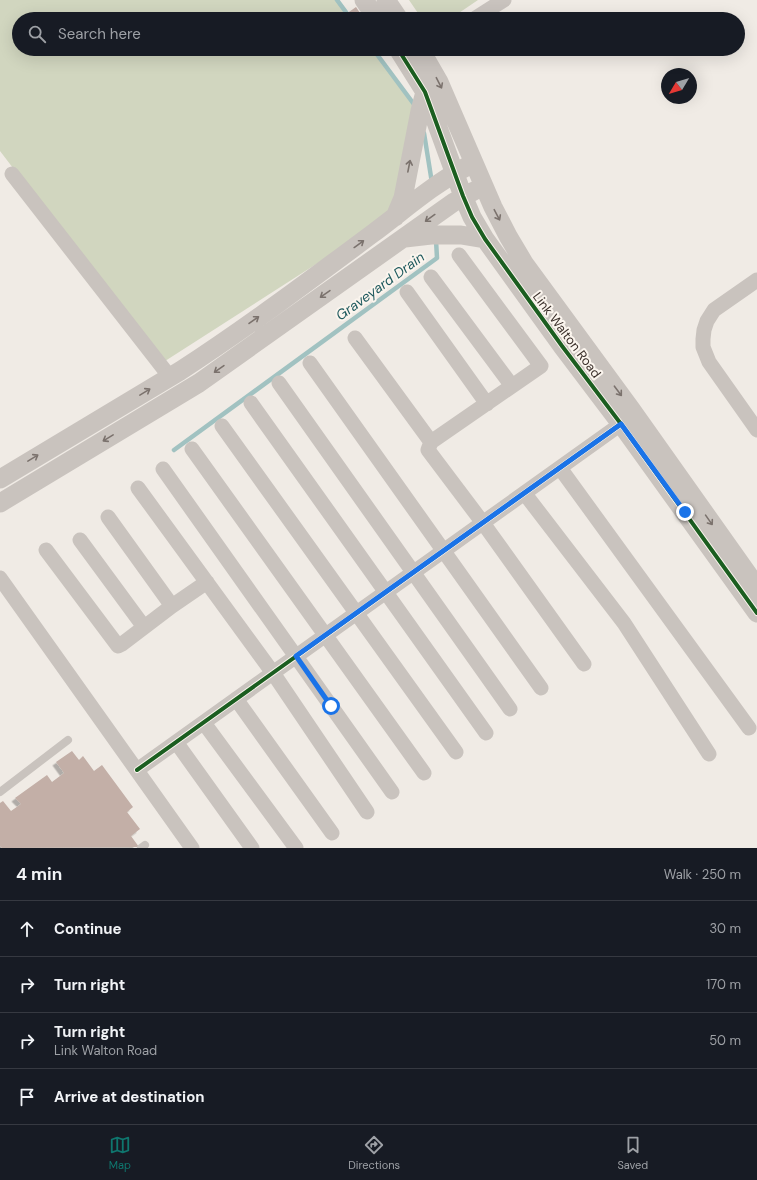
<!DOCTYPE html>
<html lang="en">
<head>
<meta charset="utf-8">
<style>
	:root { --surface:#171b24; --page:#242831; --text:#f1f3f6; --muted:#9ea1a6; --line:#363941; --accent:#0f766e }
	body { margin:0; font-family:"DM Sans",sans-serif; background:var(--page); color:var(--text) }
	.compass { position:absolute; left:661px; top:68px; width:36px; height:36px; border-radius:50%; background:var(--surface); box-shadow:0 4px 16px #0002; rotate:232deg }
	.stop { position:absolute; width:12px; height:12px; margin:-9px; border:3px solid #1a73e8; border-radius:50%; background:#fff }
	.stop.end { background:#1a73e8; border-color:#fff; box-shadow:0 1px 4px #0008 }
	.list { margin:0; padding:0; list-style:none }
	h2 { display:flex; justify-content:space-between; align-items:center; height:52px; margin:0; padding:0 16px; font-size:17px }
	h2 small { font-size:13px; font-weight:400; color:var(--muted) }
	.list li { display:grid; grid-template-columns:26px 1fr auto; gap:12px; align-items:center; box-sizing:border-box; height:56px; padding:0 16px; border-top:1px solid var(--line) }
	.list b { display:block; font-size:15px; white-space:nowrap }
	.list p { margin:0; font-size:13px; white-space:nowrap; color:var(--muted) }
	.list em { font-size:13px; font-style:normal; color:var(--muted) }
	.icon { flex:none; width:22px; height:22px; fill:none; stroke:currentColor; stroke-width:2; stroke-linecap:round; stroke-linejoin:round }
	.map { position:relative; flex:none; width:757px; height:848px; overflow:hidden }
	.search { position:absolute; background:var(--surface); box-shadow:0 4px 16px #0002; left:12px; right:12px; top:12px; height:44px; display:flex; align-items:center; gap:10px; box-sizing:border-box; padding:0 14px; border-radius:22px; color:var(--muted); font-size:15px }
	.sheet { height:276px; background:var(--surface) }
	nav { display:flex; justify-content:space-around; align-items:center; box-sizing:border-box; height:56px; border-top:1px solid var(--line); background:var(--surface); font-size:11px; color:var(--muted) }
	nav a { display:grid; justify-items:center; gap:2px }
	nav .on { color:var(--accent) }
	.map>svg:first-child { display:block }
	.green { fill:#d1d6bf }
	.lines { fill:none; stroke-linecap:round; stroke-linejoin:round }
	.stream { stroke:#a1c2c1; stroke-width:4.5 }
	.building { fill:#c3afa7; filter:url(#shadow) }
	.service { stroke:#c9c3be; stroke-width:8 }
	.minor { stroke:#c9c3be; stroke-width:15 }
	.tertiary { stroke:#c9c3be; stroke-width:19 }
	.cycleway-casing { stroke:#fbf5ee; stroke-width:6 }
	.cycleway { stroke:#1b5e20; stroke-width:4 }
	.oneway { stroke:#7b726d }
	.route { stroke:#1a73e8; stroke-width:5 }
	.labels { text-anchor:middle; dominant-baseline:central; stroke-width:4; stroke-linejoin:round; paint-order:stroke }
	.street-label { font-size:13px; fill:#3b302b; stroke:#fbf5ee }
	.water-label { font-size:14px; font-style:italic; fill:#1f5a5e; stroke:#fbf5ee }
</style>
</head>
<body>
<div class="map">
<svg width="757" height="848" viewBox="0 0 757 848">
	<defs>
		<filter id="shadow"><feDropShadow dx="-3.5" dy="3.5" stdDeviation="0" flood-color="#0004"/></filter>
	</defs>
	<rect width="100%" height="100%" fill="#f0ebe5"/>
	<path class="green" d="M 0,0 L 337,0 L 351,19 L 19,19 L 19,49 L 373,49 L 419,111 L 391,216 L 162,363 L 0,151 Z
		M 409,0 L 478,0 L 450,19 L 422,19 Z"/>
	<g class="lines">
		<path class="stream" d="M 337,0 L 351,19
			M 373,49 L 416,107
			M 424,133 L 432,183
			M 174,450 L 437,258 L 436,240"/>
	</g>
	<path class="building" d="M 356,7 L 364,19 L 339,19 Z
		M 72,751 L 79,760 L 83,756 L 94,771 L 102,765 L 133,807 L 127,812 L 140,829 L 131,836 L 139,847 L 2,848 L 0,846 L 0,803 L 3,801 L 11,811 L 21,804 L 15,798 L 47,775 L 52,782 L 64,773 L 56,762 Z"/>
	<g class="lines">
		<path class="service" d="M 0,792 L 68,740
			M 141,848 L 145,845"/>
		<path class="minor" d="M 474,19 L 504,0
			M 12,174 L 170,377
			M 459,255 L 541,366 L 431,442 L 428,450 L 483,523 L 584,664
			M 431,277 L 512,386
			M 757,280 L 714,310 L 707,321 L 704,330 L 703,339 L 703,347 L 709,362 L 757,430
			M 407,292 L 487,404
			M 355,338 L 431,442
			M 310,363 L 541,688
			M 279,383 L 510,709
			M 251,403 L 486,733
			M 222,426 L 456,752
			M 192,449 L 424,773
			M 560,468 L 749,728
			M 163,469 L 392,792
			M 138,488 L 273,673 L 367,812
			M 525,494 L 624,623 L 709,754
			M 108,517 L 172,606
			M 80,540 L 144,627
			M 46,550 L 118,646 L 122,644 L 172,606 L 207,582
			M 0,578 L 192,848
			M 236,699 L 332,833
			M 204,723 L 296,848
			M 176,742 L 252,848
			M 137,770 L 621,424"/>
		<path class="tertiary" d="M 364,0 L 377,19
			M 386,0 L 399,19
			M 398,49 L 425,92 L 463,196 L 472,217 L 485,239 L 562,346 L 621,424 L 757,613
			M 420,49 L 439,82 L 493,207 L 508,236 L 524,263 L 631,409 L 757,587
			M 395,217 L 403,198 L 420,111 L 425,92
			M 405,238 L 431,235 L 461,235 L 485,239
			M 0,479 L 180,371 C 246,328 309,281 372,234 C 403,211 432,185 466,167
			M 0,503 L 199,383 L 454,202 L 474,191"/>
		<defs>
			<path id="cycleway" d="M 398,49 L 425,92 L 463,196 L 472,217 L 485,239 L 562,346 L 621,424 L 757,613
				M 137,770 L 621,424"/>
		</defs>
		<use href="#cycleway" class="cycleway-casing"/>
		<use href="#cycleway" class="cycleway"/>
	</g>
	<defs><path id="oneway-shaft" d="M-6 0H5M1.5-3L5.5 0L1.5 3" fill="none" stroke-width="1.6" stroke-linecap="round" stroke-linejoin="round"/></defs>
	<g class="oneway">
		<use href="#oneway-shaft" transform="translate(439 83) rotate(63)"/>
		<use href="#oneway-shaft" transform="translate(409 166) rotate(-79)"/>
		<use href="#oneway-shaft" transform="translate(497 215) rotate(62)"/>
		<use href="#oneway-shaft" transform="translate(430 218) rotate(144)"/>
		<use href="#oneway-shaft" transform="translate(359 244) rotate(-36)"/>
		<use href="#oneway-shaft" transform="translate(325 294) rotate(145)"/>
		<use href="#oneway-shaft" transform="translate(254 320) rotate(-35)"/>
		<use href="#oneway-shaft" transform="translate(219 369) rotate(145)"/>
		<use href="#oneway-shaft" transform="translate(618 391) rotate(53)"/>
		<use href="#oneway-shaft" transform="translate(145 392) rotate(-31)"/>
		<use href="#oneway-shaft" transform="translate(108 438) rotate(149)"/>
		<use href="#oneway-shaft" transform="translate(33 458) rotate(-31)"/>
		<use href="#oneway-shaft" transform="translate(709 520) rotate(55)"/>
	</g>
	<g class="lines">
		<path class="route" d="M 331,706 L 296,656 L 621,424 L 685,512"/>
	</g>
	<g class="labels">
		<g class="street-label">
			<text transform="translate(567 335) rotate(53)">Link Walton Road</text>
		</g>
		<g class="water-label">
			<text transform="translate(380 286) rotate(-36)">Graveyard Drain</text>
		</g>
	</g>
</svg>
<svg class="compass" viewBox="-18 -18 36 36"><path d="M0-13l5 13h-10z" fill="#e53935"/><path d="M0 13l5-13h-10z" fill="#9ea1a6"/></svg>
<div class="stop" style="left:331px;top:706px"></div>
<div class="stop end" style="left:685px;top:512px"></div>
<div class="search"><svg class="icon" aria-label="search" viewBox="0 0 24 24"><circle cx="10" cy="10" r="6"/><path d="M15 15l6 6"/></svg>Search here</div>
</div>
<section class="sheet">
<h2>4 min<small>Walk · 250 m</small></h2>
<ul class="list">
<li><svg class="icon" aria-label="ahead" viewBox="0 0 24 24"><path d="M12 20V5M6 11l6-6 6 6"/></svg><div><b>Continue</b></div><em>30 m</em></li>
<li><svg class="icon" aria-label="right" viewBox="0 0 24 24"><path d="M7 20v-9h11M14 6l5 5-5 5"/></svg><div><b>Turn right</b></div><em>170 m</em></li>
<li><svg class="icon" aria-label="right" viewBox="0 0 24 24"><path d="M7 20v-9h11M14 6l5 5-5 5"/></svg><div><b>Turn right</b><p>Link Walton Road</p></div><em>50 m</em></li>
<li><svg class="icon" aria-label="arrive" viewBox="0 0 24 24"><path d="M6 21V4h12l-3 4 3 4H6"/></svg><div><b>Arrive at destination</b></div></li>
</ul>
</section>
<nav>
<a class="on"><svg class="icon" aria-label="map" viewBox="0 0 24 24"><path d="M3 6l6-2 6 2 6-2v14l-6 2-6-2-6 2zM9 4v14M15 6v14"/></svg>Map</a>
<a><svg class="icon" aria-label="directions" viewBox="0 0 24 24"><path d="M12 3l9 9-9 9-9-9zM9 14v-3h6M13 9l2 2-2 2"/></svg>Directions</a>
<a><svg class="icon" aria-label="saved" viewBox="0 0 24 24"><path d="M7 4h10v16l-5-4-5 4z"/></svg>Saved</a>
</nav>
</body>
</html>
